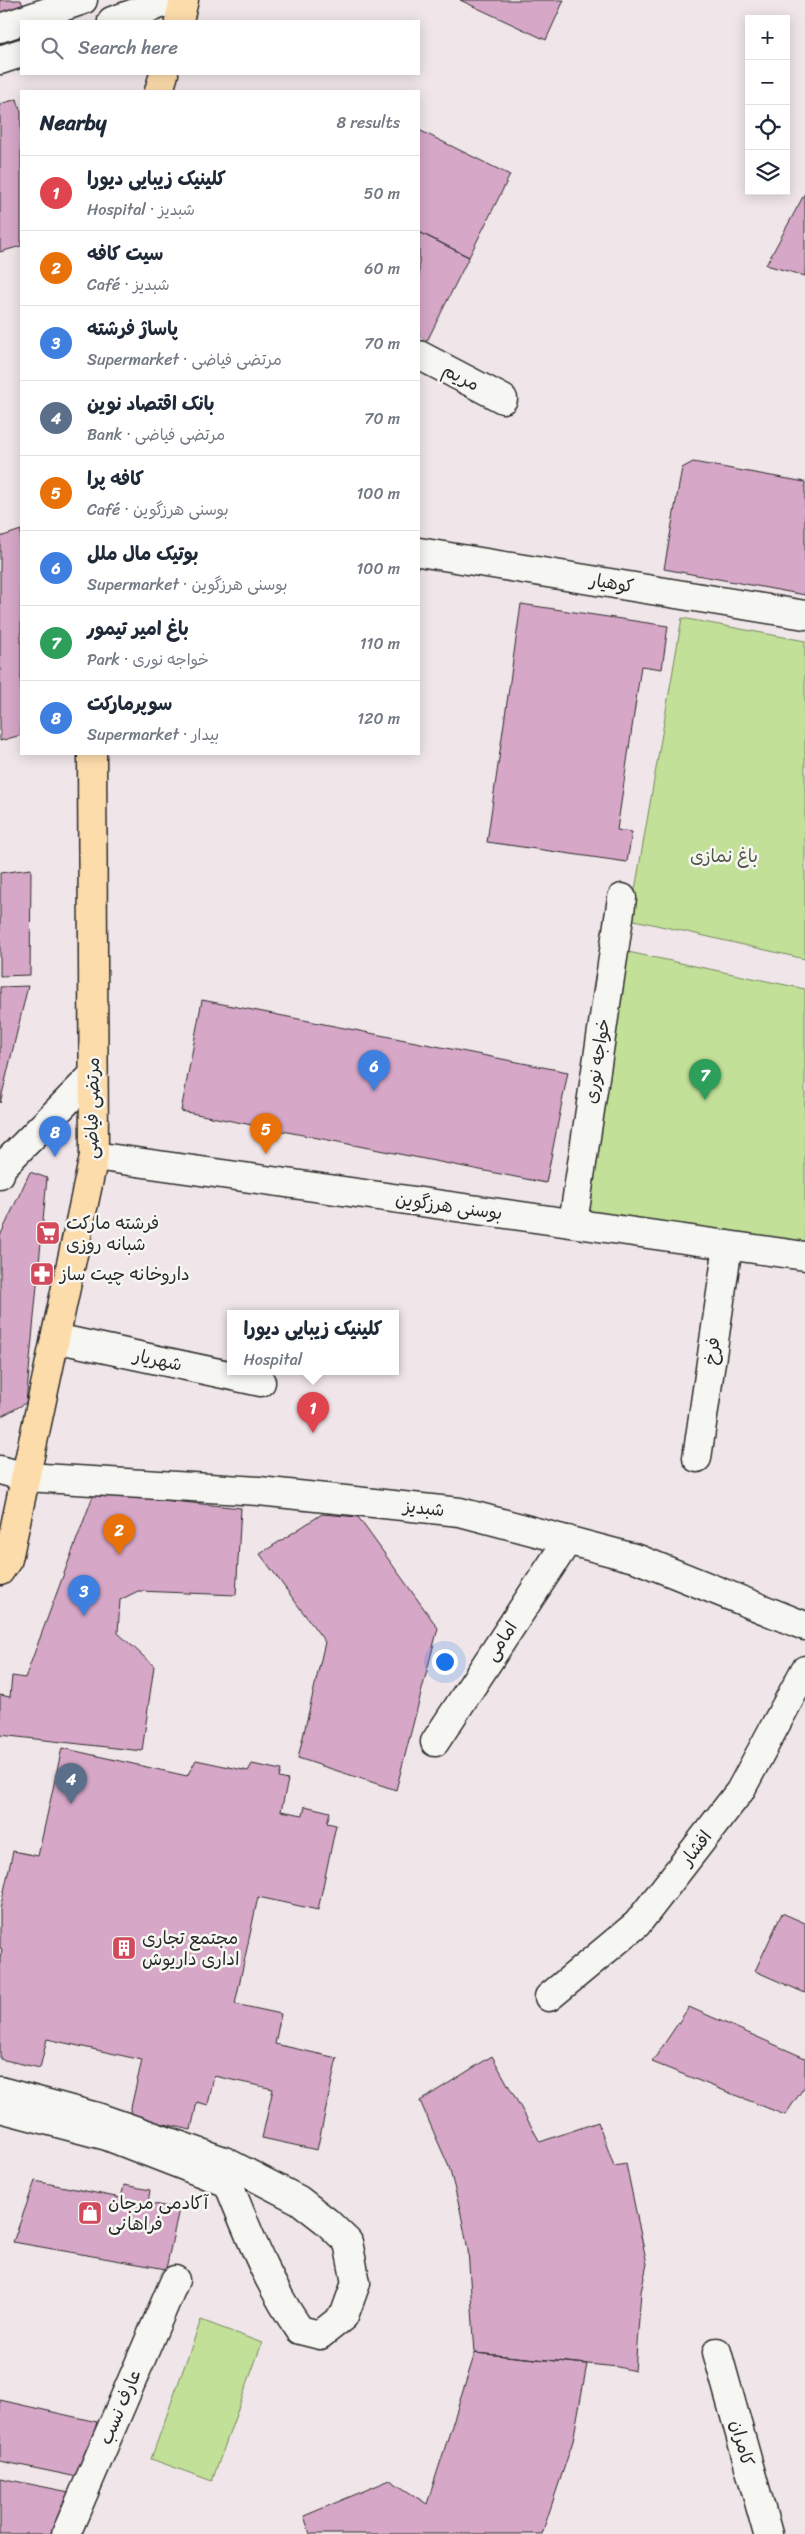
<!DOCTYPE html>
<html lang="en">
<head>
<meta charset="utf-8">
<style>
	:root { --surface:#fff; --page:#f6f6f7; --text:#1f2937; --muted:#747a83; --line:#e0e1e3; --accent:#7c3aed }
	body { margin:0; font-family:Sriracha,"Playpen Sans Arabic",sans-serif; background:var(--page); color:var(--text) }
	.controls { position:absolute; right:15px; top:15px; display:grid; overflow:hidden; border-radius:0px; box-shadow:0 2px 12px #0003 }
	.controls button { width:45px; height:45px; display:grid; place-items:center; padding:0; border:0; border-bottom:1px solid var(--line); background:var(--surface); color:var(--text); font:25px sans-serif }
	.you { position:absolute; left:444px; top:1661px; width:18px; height:18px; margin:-12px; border:4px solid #fff; border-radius:50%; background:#1a73e8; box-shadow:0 0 0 8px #1a73e833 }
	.badge { display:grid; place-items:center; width:32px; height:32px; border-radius:50%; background:var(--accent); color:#fff; font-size:16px; font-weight:700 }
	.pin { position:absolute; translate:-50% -41px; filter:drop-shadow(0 1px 2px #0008) }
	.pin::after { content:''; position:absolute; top:26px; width:18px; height:15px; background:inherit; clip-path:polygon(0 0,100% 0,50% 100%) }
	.popup { position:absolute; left:227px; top:1310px; width:172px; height:65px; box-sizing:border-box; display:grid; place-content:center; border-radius:0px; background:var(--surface); filter:drop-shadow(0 1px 4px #0005); font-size:16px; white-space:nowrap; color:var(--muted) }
	.popup b { font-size:19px; color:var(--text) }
	.popup::after { content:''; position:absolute; left:50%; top:100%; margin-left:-10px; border:10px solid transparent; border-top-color:var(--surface) }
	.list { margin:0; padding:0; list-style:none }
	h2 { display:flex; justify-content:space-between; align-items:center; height:65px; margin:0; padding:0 20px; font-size:21px }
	h2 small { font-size:16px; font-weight:400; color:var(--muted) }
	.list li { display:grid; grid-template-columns:32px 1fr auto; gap:15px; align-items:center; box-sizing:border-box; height:75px; padding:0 20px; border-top:1px solid var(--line) }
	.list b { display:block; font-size:19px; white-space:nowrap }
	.list p { margin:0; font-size:16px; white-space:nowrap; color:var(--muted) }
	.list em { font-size:16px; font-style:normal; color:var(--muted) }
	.icon { flex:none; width:28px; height:28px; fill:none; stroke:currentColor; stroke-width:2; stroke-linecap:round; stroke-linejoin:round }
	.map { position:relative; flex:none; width:805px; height:2534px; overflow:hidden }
	.search { position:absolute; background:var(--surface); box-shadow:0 2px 12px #0003; left:20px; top:20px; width:400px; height:55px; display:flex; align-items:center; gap:12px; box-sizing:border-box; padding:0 18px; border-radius:0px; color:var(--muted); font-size:19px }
	.panel { position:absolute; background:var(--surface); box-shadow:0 2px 12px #0003; left:20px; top:90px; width:400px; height:665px; border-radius:0px }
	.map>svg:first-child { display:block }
	.green { fill:#c2e097; stroke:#768661 }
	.building { fill:#d6a7c7; stroke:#2b2b2b }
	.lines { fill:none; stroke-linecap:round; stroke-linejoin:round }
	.minor-casing { stroke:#2b2b2b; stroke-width:31 }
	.major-casing { stroke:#2b2b2b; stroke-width:31 }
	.minor { stroke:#f6f6f2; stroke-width:28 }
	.major { stroke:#fddcac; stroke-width:28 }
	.labels { text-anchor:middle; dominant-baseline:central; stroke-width:5; stroke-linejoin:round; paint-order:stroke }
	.street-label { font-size:18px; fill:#2b2b2b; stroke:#f6f6f2 }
	.park-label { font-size:18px; fill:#515846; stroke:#f6f6f2 }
	.poi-label { font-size:18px; fill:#2b2b2b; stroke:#f6f6f2; text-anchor:start }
</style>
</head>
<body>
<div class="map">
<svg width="805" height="2534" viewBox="0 0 805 2534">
	<rect width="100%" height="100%" fill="#f0e6e9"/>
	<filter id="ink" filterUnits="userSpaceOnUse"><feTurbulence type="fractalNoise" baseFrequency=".02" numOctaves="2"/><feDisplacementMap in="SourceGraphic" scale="10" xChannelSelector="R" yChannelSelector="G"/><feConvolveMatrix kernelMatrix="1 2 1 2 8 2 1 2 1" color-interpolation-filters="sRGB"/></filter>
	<g filter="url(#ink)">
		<path class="green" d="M 682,618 L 805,641 L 805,959 L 630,919 Z
			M 628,952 L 805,989 L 805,1243 L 588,1211 Z
			M 201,2320 L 262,2343 L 212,2481 L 151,2459 Z"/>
		<path class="building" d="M 0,0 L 21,0 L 24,9 L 0,17 Z
			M 460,0 L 564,0 L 546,40 Z
			M 17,99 L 21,112 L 21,246 L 0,252 L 0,104 Z
			M 419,130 L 510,175 L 469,257 L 419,232 Z
			M 805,193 L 805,276 L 766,265 Z
			M 419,232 L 469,257 L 427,341 L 419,336 Z
			M 693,462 L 805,482 L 805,595 L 664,569 L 682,468 Z
			M 21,530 L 21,735 L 0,741 L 0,537 Z
			M 521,604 L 668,626 L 662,669 L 641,666 L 617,830 L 632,832 L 627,862 L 487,842 Z
			M 31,869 L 30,975 L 0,976 L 0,873 Z
			M 28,986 L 0,1103 L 0,987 Z
			M 202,1000 L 568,1072 L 546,1183 L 181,1111 Z
			M 30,1172 L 47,1178 L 26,1403 L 0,1417 L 0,1236 Z
			M 94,1493 L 241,1508 L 236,1595 L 138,1591 L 120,1600 L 118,1633 L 154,1666 L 142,1751 L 0,1735 L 0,1695 L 10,1697 L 12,1676 L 25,1678 Z
			M 322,1514 L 358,1517 L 438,1628 L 396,1790 L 298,1758 L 325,1642 L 260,1554 Z
			M 62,1748 L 187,1776 L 196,1760 L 248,1771 L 252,1764 L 281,1770 L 279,1778 L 288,1780 L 281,1811 L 303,1815 L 305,1806 L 330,1812 L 327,1823 L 336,1825 L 318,1910 L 258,1897 L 235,2004 L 281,2014 L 275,2044 L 337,2058 L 317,2150 L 262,2138 L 273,2089 L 214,2076 L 208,2105 L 197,2102 L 191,2130 L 129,2116 L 142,2060 L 47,2039 L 40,2068 L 0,2059 L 0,1959 L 2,1949 L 0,1948 L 0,1909 L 13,1851 L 38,1856 Z
			M 782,1913 L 805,1923 L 805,1993 L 755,1971 Z
			M 689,2007 L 805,2058 L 805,2086 L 785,2115 L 652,2062 Z
			M 492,2056 L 540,2142 L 598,2122 L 614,2166 L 626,2164 L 647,2264 L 641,2292 L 635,2371 L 618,2367 L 475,2353 L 468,2250 L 460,2209 L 449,2167 L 420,2101 Z
			M 35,2181 L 121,2198 L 124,2185 L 150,2190 L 148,2203 L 179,2209 L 166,2269 L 13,2242 Z
			M 475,2353 L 587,2364 L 573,2441 L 542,2534 L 310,2534 L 304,2516 L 390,2480 L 427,2504 Z
			M 0,2400 L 97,2422 L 82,2478 L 0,2461 Z
			M 0,2478 L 74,2493 L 55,2534 L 0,2534 Z"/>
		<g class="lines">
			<defs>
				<path id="minor" d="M 112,21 L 172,0
					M 0,28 L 83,0
					M 0,60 L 21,53
					M 419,355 L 503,399
					M 419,552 L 805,615
					M 94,1156 L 805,1256
					M 0,1174 L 2,1167 L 93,1075
					M 573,1223 L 622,898
					M 55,1338 L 261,1382
					M 697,1458 L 728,1245
					M 0,1470 L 26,1477 L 259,1491 L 460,1512 L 638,1559 L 805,1626
					M 435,1742 L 568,1540
					M 549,1997 L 637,1924 L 740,1791 L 805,1670
					M 0,2091 L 97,2117 L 224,2161 L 299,2200 L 326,2221 L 348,2242 L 356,2283 L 344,2316 L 320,2335 L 300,2330 C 268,2285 249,2234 228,2183 L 107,2136 L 0,2108
					M 717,2352 L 768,2534
					M 66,2534 L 175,2280"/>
				<path id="major" d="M 179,21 L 184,0
					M 159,91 L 164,74
					M 0,1571 L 8,1559 L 94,1156 L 92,754"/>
			</defs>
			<use href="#minor" class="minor-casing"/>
			<use href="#major" class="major-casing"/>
			<use href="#minor" class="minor"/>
			<use href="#major" class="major"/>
		</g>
	</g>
	<defs>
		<symbol id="supermarket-square" viewBox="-11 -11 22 22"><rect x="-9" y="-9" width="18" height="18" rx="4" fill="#d1495b" stroke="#f6f6f2"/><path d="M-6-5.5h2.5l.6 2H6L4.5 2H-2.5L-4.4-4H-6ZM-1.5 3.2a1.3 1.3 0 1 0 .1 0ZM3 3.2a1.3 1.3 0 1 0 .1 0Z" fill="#fff"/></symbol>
		<symbol id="pharmacy-square" viewBox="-11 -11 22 22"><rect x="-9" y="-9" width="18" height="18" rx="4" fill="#d1495b" stroke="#f6f6f2"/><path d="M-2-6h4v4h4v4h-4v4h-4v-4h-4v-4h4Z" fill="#fff"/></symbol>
		<symbol id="building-square" viewBox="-11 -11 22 22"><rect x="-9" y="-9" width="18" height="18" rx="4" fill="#d1495b" stroke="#f6f6f2"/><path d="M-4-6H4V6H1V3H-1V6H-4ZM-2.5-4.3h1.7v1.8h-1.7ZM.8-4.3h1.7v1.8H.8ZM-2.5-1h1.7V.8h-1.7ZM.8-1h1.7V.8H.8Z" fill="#fff"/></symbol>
		<symbol id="shop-square" viewBox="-11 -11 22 22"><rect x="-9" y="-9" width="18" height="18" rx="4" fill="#d1495b" stroke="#f6f6f2"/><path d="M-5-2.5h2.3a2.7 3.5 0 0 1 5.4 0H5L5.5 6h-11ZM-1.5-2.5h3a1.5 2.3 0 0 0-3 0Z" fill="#fff"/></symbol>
	</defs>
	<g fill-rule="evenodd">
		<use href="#supermarket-square" x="34" y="1219" width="28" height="28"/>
		<use href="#pharmacy-square" x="28" y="1260" width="28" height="28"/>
		<use href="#building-square" x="110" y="1934" width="28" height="28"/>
		<use href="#shop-square" x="76" y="2199" width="28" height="28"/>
	</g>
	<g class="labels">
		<g class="street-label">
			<text transform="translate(461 377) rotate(27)">مریم</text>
			<text transform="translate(612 583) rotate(9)">کوهیار</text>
			<text transform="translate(597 1061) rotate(-81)">خواجه نوری</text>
			<text transform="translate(92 1108) rotate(-89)">مرتضی فیاضی</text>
			<text transform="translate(449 1206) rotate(8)">بوسنی هرزگوین</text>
			<text transform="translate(712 1351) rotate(-82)">فرخ</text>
			<text transform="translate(158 1360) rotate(12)">شهریار</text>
			<text transform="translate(424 1508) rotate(6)">شبدیز</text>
			<text transform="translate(501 1641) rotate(-57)">امامی</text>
			<text transform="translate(696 1848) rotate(-52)">افشار</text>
			<text transform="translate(120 2407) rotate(-67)">عارف نسب</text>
			<text transform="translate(742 2443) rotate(75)">کامران</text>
		</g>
		<g class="park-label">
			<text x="724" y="856">باغ نمازی</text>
		</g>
		<g class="poi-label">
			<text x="66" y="1223">فرشته مارکت<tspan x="66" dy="21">شبانه روزی</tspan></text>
			<text x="60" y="1274">داروخانه چیت ساز</text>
			<text x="142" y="1938">مجتمع تجاری<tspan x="142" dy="21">اداری داریوش</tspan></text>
			<text x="108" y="2203">آکادمی مرجان<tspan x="108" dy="21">فراهانی</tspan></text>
		</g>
	</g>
</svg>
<div class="controls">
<button>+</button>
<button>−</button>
<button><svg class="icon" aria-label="locate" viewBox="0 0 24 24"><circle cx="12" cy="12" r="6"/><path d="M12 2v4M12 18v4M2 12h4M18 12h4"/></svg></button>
<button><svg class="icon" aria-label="layers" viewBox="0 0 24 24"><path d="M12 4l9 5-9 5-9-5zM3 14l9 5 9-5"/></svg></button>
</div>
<div class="you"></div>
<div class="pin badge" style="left:313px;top:1433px;background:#e0444e">1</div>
<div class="popup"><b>کلینیک زیبایی دیورا</b>Hospital</div>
<div class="pin badge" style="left:119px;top:1555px;background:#e8710a">2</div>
<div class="pin badge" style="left:84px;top:1616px;background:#3f7fe0">3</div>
<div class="pin badge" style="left:71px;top:1804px;background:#5c6f8a">4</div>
<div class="pin badge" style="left:266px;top:1154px;background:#e8710a">5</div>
<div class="pin badge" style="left:374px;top:1091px;background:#3f7fe0">6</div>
<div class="pin badge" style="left:705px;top:1100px;background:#2e9e5b">7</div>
<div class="pin badge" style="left:55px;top:1157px;background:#3f7fe0">8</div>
<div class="search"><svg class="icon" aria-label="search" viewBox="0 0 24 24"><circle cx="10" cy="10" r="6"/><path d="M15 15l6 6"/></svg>Search here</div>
<section class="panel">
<h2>Nearby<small>8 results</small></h2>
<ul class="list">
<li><span class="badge" style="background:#e0444e">1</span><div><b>کلینیک زیبایی دیورا</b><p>Hospital · شبدیز</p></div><em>50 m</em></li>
<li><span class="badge" style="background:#e8710a">2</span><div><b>سیت کافه</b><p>Café · شبدیز</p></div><em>60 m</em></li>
<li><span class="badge" style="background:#3f7fe0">3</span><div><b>پاساژ فرشته</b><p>Supermarket · مرتضی فیاضی</p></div><em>70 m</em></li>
<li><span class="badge" style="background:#5c6f8a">4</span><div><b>بانک اقتصاد نوین</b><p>Bank · مرتضی فیاضی</p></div><em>70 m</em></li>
<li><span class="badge" style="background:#e8710a">5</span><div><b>کافه پرا</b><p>Café · بوسنی هرزگوین</p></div><em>100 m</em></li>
<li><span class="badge" style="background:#3f7fe0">6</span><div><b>بوتیک مال ملل</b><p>Supermarket · بوسنی هرزگوین</p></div><em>100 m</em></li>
<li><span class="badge" style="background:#2e9e5b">7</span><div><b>باغ امیر تیمور</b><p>Park · خواجه نوری</p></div><em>110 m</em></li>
<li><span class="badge" style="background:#3f7fe0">8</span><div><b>سوپرمارکت</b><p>Supermarket · بیدار</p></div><em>120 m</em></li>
</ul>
</section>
</div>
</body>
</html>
